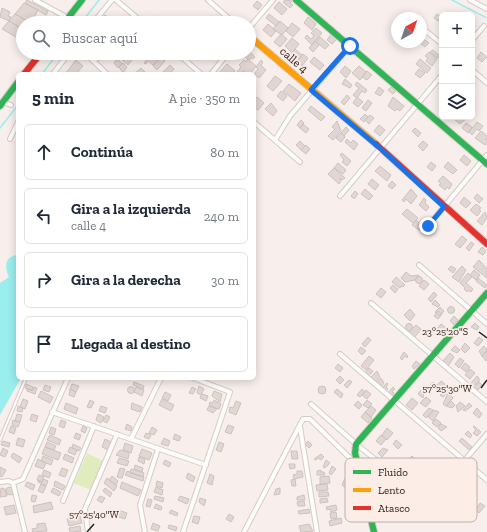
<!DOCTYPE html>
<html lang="es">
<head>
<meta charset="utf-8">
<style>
	:root { --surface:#fff; --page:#f2f2f3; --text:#1f2937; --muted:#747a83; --line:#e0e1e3 }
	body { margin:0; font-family:"Zilla Slab",serif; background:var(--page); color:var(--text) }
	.controls { position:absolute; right:12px; top:12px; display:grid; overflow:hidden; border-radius:6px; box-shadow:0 2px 10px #0003 }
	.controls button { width:36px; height:36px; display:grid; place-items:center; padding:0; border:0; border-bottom:1px solid var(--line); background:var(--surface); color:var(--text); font:20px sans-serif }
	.compass { position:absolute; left:391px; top:12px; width:36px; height:36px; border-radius:50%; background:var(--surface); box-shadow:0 2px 10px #0003; rotate:40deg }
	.stop { position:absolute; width:12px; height:12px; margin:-9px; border:3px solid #1a73e8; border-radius:50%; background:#fff }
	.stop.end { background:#1a73e8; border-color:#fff; box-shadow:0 1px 4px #0008 }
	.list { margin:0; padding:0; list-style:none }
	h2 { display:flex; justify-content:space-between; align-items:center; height:52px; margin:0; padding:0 16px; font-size:17px }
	h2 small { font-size:13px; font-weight:400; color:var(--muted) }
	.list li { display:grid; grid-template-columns:26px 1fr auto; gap:12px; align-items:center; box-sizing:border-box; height:56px; margin:0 8px 8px; padding:0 8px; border:1px solid var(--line); border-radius:6px }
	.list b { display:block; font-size:15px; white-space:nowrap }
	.list p { margin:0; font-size:13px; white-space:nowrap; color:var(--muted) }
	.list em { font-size:13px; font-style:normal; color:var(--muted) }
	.icon { flex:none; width:22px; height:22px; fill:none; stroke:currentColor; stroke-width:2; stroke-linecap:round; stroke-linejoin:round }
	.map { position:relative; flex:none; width:487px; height:532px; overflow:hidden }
	.search { position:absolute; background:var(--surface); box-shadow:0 2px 10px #0003; left:16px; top:16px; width:240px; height:44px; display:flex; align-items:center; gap:10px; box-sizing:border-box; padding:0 14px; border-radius:22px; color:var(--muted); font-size:15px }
	.panel { position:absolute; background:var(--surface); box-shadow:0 2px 10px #0003; left:16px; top:72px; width:240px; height:308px; border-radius:6px }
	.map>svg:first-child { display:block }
	.green { fill:#e0ebbe }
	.water { fill:#9aeeee }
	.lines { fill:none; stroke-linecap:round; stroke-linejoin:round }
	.stream { stroke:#9aeeee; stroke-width:1.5 }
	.building { fill:#e2d6d3; stroke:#cbc3c0 }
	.lane-casing { stroke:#d5ccc8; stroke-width:4 }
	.street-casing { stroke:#d5ccc8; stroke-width:6 }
	.fast-casing { stroke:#d5ccc8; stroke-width:8 }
	.slow-casing { stroke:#d5ccc8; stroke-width:8 }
	.jam-casing { stroke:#d5ccc8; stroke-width:8 }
	.path { stroke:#dcd9d8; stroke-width:1; stroke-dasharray:2 2; stroke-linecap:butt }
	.lane { stroke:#fefdfc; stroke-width:2 }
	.street { stroke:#fefdfc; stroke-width:4 }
	.fast { stroke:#30b455; stroke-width:6 }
	.slow { stroke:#ff9f0a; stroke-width:6 }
	.jam { stroke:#e5322d; stroke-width:6 }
	.route { stroke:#1a73e8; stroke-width:5 }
	.ticks { fill:none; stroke:#2b211e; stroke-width:1.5 }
	.labels { text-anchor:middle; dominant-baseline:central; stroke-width:3.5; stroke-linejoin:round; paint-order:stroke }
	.street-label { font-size:12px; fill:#2b211e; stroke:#fdede7 }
	.key { fill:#fdede7; stroke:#beb0ab; stroke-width:1 }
	.key-label { font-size:11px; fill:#2b211e }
	.ticks-label { font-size:10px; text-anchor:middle; fill:#2b211e; stroke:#fdede7; stroke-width:3.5; stroke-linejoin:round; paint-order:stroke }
</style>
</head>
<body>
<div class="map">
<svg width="487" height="532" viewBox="0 0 487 532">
	<rect width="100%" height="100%" fill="#f8efec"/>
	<path class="green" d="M 87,453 L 103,461 L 91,490 L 74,483 Z"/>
	<path class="water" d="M 18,255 L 18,378 L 21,378 L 0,415 L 0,283 L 9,277 C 4,266 5,256 18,255 Z"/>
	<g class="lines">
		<path class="stream" d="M 452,0 L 487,18
			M 81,23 L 99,0
			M 42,74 L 58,53
			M 0,128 L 18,105"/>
	</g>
	<path class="building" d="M 27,0 L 48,11 L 46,15 L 25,3 Z
		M 285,0 L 292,1 L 290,3 L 293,5 L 290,8 L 283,2 Z
		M 257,1 L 262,5 L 258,10 L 253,6 Z
		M 279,2 L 287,9 L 282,15 L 274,8 Z
		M 24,3 L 38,10 L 31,23 L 15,14 Z
		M 2,8 L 10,12 L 8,16 L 11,17 L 9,21 L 0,17 Z
		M 15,14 L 31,23 L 23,23 L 23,29 L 9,21 Z
		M 269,14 L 279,22 L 276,26 L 266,18 Z
		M 437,14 L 441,17 L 438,21 L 434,18 Z
		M 105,15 L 114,23 L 100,23 Z
		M 153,16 L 159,21 L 157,23 L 152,23 L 149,20 Z
		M 165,16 L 171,22 L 170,23 L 167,23 L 162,19 Z
		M 308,17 L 316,24 L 312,30 L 304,23 Z
		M 9,21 L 23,29 L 23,41 L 2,29 Z
		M 280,21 L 288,28 L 282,35 L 273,29 Z
		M 292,23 L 300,29 L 293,37 L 286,31 Z
		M 268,24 L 276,31 L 271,37 L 263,30 Z
		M 316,28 L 322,33 L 312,45 L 305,38 L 307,35 L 311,39 L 314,36 L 311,33 Z
		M 332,33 L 338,38 L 332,44 L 327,40 Z
		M 281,34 L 287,39 L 280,47 L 274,42 Z
		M 320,37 L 329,45 L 325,49 L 316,42 Z
		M 292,38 L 299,44 L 292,53 L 285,46 Z
		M 422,38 L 429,43 L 425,47 L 419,42 L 421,42 Z
		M 315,41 L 319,45 L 313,52 L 309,48 Z
		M 295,49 L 302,55 L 297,62 L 290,56 Z
		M 433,50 L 440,56 L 438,58 L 430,52 Z
		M 249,51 L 255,57 L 253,59 L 251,58 L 249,60 L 244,56 L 245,53 L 249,53 Z
		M 429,52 L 437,59 L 432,66 L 426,61 L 428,58 L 425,56 Z
		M 481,52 L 487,57 L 482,62 L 477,58 Z
		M 137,53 L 145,54 L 151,54 L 146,60 Z
		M 152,53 L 159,59 L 153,65 L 148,61 L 146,64 L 144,63 Z
		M 163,53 L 166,56 L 163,59 L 165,61 L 157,70 L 153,66 Z
		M 124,54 L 132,60 L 128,65 L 120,58 Z
		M 303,54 L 308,58 L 302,66 L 297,62 Z
		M 314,57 L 324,65 L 320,70 L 310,62 Z
		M 117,59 L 122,63 L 118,68 L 114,63 Z
		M 248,59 L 256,66 L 250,74 L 246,74 L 244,71 L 240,74 L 237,72 L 241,67 L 239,65 L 244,60 L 246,62 Z
		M 420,59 L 431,68 L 427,73 L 416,64 Z
		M 76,60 L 83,66 L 76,74 L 65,74 Z
		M 261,60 L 263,62 L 261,65 L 266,70 L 259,78 L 254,74 L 258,69 L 256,67 Z
		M 123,63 L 127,67 L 123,73 L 119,67 Z
		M 227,64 L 235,71 L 232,74 L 218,74 Z
		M 170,65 L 174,69 L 170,74 L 166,74 L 163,72 Z
		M 345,66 L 351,71 L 346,78 L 340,72 Z
		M 359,66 L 366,72 L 360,80 L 352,73 Z
		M 141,68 L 145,72 L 134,74 Z
		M 419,69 L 425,73 L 420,78 L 415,74 Z
		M 367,71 L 372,75 L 367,80 L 362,77 Z
		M 275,76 L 282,81 L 273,91 L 267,86 Z
		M 345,79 L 352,85 L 350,88 L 342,84 Z
		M 357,82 L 367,90 L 365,93 L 362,91 L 357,98 L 353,95 L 359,88 L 355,85 Z
		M 289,84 L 301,93 L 295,101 L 283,91 Z
		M 379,87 L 384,91 L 380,96 L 375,93 Z
		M 391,87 L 396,91 L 393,94 L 388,90 Z
		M 281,91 L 287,96 L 283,101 L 277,96 Z
		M 347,95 L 350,98 L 344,105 L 341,102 Z
		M 257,97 L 264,103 L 258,110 L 254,108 L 254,100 Z
		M 357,97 L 363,102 L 358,107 L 353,103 Z
		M 393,97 L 404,106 L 400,111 L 397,109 L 395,111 L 388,106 Z
		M 368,100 L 372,103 L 366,111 L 362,108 Z
		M 271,103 L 277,111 L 273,116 L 265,109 Z
		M 311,106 L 325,117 L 321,121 L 308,110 Z
		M 365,114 L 368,117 L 364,122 L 360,119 Z
		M 370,115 L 374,118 L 369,124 L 365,120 Z
		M 455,117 L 468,117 L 460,124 L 454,119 Z
		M 301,120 L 304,123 L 300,128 L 297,125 Z
		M 337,121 L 341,131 L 333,140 L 328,136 L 335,129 L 332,127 Z
		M 477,122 L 483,126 L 479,131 L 477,129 L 472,135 L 469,132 Z
		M 466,123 L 472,127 L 468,133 L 462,128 Z
		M 303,124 L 309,129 L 306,133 L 300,128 Z
		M 379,125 L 385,130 L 380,136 L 374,131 Z
		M 346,127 L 349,130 L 344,136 L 341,133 Z
		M 415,128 L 421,133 L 418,137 L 412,131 Z
		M 481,131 L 487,136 L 487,142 L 485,145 L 475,138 Z
		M 341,133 L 345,137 L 341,142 L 336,138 Z
		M 347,139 L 351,143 L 353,140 L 358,144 L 354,150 L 345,142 Z
		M 300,141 L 305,146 L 301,150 L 296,145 Z
		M 423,141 L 428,145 L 423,151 L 418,146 Z
		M 306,145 L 310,149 L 306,154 L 301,150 Z
		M 342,153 L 351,161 L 347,166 L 342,162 L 344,160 L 340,155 Z
		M 464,155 L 471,161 L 467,166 L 460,160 Z
		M 431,162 L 436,166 L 432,171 L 427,167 Z
		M 448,162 L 457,170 L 453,174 L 444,167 Z
		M 338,163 L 346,170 L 343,174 L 334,168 Z
		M 380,166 L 391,175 L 387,181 L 375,171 Z
		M 334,168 L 345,178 L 342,180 L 340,178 L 341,181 L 339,184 L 328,174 Z
		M 443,176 L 451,183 L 452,185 L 449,189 L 447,187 L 445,190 L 439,185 L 441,184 L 438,181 Z
		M 372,179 L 379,185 L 375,190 L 368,184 Z
		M 392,181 L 396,185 L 392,189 L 388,186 Z
		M 365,189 L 373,196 L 369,200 L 361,194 Z
		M 411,189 L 417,196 L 411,204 L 406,199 L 404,202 L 402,200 Z
		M 355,191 L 358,194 L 354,199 L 351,196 Z
		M 477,194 L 483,199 L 479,203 L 474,198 Z
		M 464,197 L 471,203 L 466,208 L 460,203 Z
		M 424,198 L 426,200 L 425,203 L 429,207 L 426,211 L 419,205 Z
		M 476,204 L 481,208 L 479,209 L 481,211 L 477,216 L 470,210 Z
		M 407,209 L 418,218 L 413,223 L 402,214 Z
		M 485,212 L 487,218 L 482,225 L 477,221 Z
		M 416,220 L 422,226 L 419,230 L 412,225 Z
		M 462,236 L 467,240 L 460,248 L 455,244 Z
		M 471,242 L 474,244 L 469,251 L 466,248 Z
		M 482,247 L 486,251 L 483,255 L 478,252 Z
		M 479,260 L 487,269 L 487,278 L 473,267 Z
		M 451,266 L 456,269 L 453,273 L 448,269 Z
		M 462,266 L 466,270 L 459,282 L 452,277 Z
		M 474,270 L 480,275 L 476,280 L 470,275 Z
		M 406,272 L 411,276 L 419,275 L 415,280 L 405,282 L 401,278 Z
		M 468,273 L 472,277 L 466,283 L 473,289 L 471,292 L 468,290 L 467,292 L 464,289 L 465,288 L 460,283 Z
		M415.5 280a3.5 3.5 0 1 1 7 0a3.5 3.5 0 1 1-7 0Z
		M 396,277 L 405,285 L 403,287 L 401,286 L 400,288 L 392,282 Z
		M 478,278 L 487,285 L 485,288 L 476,281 Z
		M 424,280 L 429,284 L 424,290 L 419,286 Z
		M 393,285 L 398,289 L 395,293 L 390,288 Z
		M 381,288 L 386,292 L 381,298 L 376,294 Z
		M 434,292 L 437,295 L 431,302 L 428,299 Z
		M 435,300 L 440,305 L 438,307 L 432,304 Z
		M447.5 310a3.5 3.5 0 1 1 7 0a3.5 3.5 0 1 1-7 0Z
		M 440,307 L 444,311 L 440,316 L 435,312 Z
		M 410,309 L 415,315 L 410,321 L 404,315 Z
		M 438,311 L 442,314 L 438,319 L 434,316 Z
		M 454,316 L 458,320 L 454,325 L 450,321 Z
		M 475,323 L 479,327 L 477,330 L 471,327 Z
		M405.5 327a3.5 3.5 0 1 1 7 0a3.5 3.5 0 1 1-7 0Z
		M 441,324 L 446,328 L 444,330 L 446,332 L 444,335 L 437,329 Z
		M 416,325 L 421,329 L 414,338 L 408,333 Z
		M 368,337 L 371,340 L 365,347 L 362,344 Z
		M 479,337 L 483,340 L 478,346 L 474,343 Z
		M 465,343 L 470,348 L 465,353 L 461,349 Z
		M 455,346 L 460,350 L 457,353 L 451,350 Z
		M 484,346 L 487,350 L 482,356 L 479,351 Z
		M 361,347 L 366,351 L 362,355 L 358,351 Z
		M 487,351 L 487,360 L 486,361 L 482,356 Z
		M 404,352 L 408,356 L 407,358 L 405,356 L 402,360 L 400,358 Z
		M 450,353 L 454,357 L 448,366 L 443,361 Z
		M 369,356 L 374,360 L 366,370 L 361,366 Z
		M 460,358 L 464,361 L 459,368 L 455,364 Z
		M 416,361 L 420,364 L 414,369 L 412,366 Z
		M 465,363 L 470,367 L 466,372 L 461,368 Z
		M 338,364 L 343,368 L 340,372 L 335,368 Z
		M 369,368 L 373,371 L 368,377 L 364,374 Z
		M 470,369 L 475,373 L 470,379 L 465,375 Z
		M 377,371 L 380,377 L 375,383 L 370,378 Z
		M 340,376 L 344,380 L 340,384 L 336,380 Z
		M 477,376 L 479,378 L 479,382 L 473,386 L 470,384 Z
		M 381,378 L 384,383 L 381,387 L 377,383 Z
		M 349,380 L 352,382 L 347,388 L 344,385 Z
		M 441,381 L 445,384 L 442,389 L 436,386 Z
		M 134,382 L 144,386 L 143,389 L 133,385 Z
		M 433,382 L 436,385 L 431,391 L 428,388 Z
		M 479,382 L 482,385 L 478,390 L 474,388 Z
		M 387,383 L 388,384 L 386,387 L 388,389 L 386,391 L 382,388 Z
		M 26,384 L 33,387 L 32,390 L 25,388 Z
		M 72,384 L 79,386 L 76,392 L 70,389 Z
		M 45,385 L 51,387 L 49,392 L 43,390 Z
		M 199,386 L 204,389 L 201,395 L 197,393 Z
		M318 390a4 4 0 1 1 8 0a4 4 0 1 1-8 0Z
		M127.5 390a3.5 3.5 0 1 1 7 0a3.5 3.5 0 1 1-7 0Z
		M 34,387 L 37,388 L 35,394 L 27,391 L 27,389 L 33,391 Z
		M 136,387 L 144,390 L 142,396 L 134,392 Z
		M 192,387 L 196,389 L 193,394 L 189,393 Z
		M 393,387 L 395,389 L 392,392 L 394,393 L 392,396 L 388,393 Z
		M 445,387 L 449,391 L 443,397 L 440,395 L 442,393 L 441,392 Z
		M 70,389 L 76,392 L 74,397 L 69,395 Z
		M 337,389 L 343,394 L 341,398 L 334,392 Z
		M 362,389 L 365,392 L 360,397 L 357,395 Z
		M 366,390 L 371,394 L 367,399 L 362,395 Z
		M 421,390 L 424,393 L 423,398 L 418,394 Z
		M 41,391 L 53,397 L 50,403 L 38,397 Z
		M 214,391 L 222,394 L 220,402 L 212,396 Z
		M 165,392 L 171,395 L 168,401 L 162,398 Z
		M 448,393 L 453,398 L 446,406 L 443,404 Z
		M 202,394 L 208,396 L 206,401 L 200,398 Z
		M 426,397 L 431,401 L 426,407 L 420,403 Z
		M 412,398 L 418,403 L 412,410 L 406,405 Z
		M 23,399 L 28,401 L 25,409 L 20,407 Z
		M 162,399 L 174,405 L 171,411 L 159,405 Z
		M 90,400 L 94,402 L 91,408 L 87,407 Z
		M 214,400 L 221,404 L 219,409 L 209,405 L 210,402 L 213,403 Z
		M 367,400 L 372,404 L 368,408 L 363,405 Z
		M 236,401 L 241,403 L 236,415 L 229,412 L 230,407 L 233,408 Z
		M 358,401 L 362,405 L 359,409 L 354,405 Z
		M 451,401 L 455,405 L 452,408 L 446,406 Z
		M 460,402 L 465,406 L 458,412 L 456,406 Z
		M 66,403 L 78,408 L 76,414 L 64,409 Z
		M 132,403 L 142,407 L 140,412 L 131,409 Z
		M 469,403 L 472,406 L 465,411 L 463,410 Z
		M 18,406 L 23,408 L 22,412 L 17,411 Z
		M 101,406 L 107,408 L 105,413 L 99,411 Z
		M 209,406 L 217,409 L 213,413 L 207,410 Z
		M 371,406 L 376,410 L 371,417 L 365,412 Z
		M 429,408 L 433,410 L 426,418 L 423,415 Z
		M 477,408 L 482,414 L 479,418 L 473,413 Z
		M 434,410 L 439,412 L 433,421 L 428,417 Z
		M 365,412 L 372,418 L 368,423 L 361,417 Z
		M 17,414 L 22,415 L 20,422 L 15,421 Z
		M 32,414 L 38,416 L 36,422 L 30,420 Z
		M 98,414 L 104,417 L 101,423 L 96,420 Z
		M 106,415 L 110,417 L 107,423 L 103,421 Z
		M 436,419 L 441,423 L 437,427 L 432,423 Z
		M 13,420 L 20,422 L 18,427 L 12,425 Z
		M 61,420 L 66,422 L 64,428 L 59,426 Z
		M 127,424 L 132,427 L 131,431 L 125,429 Z
		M 441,424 L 447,427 L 441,431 L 438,428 Z
		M 228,425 L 234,427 L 231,434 L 225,432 Z
		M 11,426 L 16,428 L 14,434 L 9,432 Z
		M 83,426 L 87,428 L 85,433 L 81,431 Z
		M 474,426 L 481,432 L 477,436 L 473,433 L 476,430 L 473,427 Z
		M 51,427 L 56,429 L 54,435 L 49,433 Z
		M 152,427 L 157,430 L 154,435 L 149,433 Z
		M 387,428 L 393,433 L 387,440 L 382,435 Z
		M 468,431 L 472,435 L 470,438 L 465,434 Z
		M 76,433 L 81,435 L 79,440 L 74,438 Z
		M 146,433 L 151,435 L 149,439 L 144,437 Z
		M 175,434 L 181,437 L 179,441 L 173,439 Z
		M 50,435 L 61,440 L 59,445 L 47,440 Z
		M 381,435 L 386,439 L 381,445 L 376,441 Z
		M 18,438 L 25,440 L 23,447 L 16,445 Z
		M 164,438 L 170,441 L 168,446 L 161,444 Z
		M 462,438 L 472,447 L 469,450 L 459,441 Z
		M 105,439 L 111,442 L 108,450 L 102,447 Z
		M 396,440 L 402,445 L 398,449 L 393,444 Z
		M 3,441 L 10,443 L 9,447 L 1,445 Z
		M 308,441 L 312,445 L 309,448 L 305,444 Z
		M 47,442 L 56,446 L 54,450 L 45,447 Z
		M 219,442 L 224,444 L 221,452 L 216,450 Z
		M 125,443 L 133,446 L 131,453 L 123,450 Z
		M 73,444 L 81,448 L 79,451 L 72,448 Z
		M 45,447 L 61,453 L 58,460 L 42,454 Z
		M 70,447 L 77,450 L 75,455 L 68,452 Z
		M 3,448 L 8,451 L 5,457 L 0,455 Z
		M 383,448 L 388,450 L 382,457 L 378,453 Z
		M 142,449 L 152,453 L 149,460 L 139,456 Z
		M 120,450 L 128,452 L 129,454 L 128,459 L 116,455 Z
		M 291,451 L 297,451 L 298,459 L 292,459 Z
		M 13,453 L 22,458 L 19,463 L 11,457 Z
		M 65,454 L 74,458 L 72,463 L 63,459 Z
		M 321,454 L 324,457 L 321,460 L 318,458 L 316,460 L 314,459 Z
		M 43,456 L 53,460 L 51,465 L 41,461 Z
		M 412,456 L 418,461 L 412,468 L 406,462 Z
		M 139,457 L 145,459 L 144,464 L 138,461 Z
		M 119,458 L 129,461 L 127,466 L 117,463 Z
		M 38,459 L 46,463 L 43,469 L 35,466 Z
		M 165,460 L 171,463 L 169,467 L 163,464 Z
		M 326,460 L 330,463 L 325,468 L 323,467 Z
		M 289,464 L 295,464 L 295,468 L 290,469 Z
		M 135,465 L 143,468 L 142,472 L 134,469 Z
		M 332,466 L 336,469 L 331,475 L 329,473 Z
		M 0,467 L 6,470 L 2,477 L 0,476 Z
		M 62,468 L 68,470 L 65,477 L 59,475 Z
		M 120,468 L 125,469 L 122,478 L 117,477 Z
		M 131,469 L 144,473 L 143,477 L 130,473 Z
		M 44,470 L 51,473 L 49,478 L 42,475 Z
		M 321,470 L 321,472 L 324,472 L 325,475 L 317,475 L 317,471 Z
		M 127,471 L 144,477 L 143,481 L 125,475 Z
		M 297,471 L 302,471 L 303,477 L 294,479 L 293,475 L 297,474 Z
		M 188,473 L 195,477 L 193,482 L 186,478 Z
		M 210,474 L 214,476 L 212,485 L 207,483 Z
		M 39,475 L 44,477 L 42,482 L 37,480 Z
		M 112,476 L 118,481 L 116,485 L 109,480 Z
		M 329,476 L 330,483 L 320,484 L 320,477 Z
		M 107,478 L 117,486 L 114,491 L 104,483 Z
		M 345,478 L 349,482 L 344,487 L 342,485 Z
		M 43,479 L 48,481 L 46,486 L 38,482 L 38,480 L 42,482 Z
		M 295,479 L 296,486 L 292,486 L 291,480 Z
		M 55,481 L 65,486 L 63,490 L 54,486 Z
		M 157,481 L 163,483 L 162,488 L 156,486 Z
		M 27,482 L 35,485 L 33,490 L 25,486 Z
		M 122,482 L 141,490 L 138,496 L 120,488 Z
		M 41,484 L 46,486 L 43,493 L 38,491 Z
		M 327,484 L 328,490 L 317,491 L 316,485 Z
		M6 491a4 4 0 1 1 8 0a4 4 0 1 1-8 0Z
		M 156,487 L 163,490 L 162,495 L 154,492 Z
		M 1,488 L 5,489 L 7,496 L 0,497 Z
		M 53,488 L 61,492 L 59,496 L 51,492 Z
		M 105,488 L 112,493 L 110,497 L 103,491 Z
		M 280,488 L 280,494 L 274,495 L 276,489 Z
		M 319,492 L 328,492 L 329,496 L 319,497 Z
		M 32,495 L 37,496 L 35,502 L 31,501 Z
		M 304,495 L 305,500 L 297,500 L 297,497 Z
		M 100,496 L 105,498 L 102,503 L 97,500 Z
		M 155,496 L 164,498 L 163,502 L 154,499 Z
		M 180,496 L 189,499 L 187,504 L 178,500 Z
		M 200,498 L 206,500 L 204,506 L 199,502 Z
		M 327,498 L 328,502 L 320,503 L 320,499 Z
		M 148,499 L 152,500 L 150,507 L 146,506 Z
		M 304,501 L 305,506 L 298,506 L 297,502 Z
		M 51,502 L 53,509 L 34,513 L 33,506 Z
		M 480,503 L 485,506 L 479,513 L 476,510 Z
		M 156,504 L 162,507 L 161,510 L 154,508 Z
		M 14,505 L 16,513 L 6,515 L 4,507 Z
		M 336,505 L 337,510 L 331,512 L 330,509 L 327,510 L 326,507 Z
		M 309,509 L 310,513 L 299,514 L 298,511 Z
		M 118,510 L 127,513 L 125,519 L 116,516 Z
		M 171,510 L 178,513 L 177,516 L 169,513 Z
		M 336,512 L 337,518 L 331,519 L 330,513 Z
		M 229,514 L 234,517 L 231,522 L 226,519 Z
		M 80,516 L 82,523 L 69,526 L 67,519 Z
		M 194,516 L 200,517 L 198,524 L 192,522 Z
		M 341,518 L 342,523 L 330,526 L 329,521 Z
		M 45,523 L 47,531 L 33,532 L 32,529 L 37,528 L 37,524 Z
		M 153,523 L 160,526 L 158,531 L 151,529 Z
		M 309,524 L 313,531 L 301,532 L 299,526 Z
		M 169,525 L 177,527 L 176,531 L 168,528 Z
		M 80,526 L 81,531 L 70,532 L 69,528 Z"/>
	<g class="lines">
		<defs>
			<path id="lane" d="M 0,440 L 26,378"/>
			<path id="street" d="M 35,0 L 68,18
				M 116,0 L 143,23
				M 208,0 L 234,23
				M 470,0 L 487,9
				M 93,23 L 112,0
				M 421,27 L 442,44
				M 249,28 L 273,0
				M 472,40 L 484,26
				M 85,53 L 107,74
				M 177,53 L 201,74
				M 92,60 L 101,57 L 115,56 L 117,53
				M 472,70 L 487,83
				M 53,74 L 69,53
				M 211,74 L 228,53
				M 3,102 L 11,105
				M 254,122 L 300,162
				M 10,139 L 18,122
				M 275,140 L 290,116 L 350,46
				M 340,196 L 442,75
				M 428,226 L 487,155
				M 419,265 L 487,324
				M 371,303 L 487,402
				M 340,354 L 487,480
				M 311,404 L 356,444 L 409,486
				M 52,412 L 206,465
				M 300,427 L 317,532
				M 131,439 L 161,378
				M 464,461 L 487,434
				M 0,482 L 9,481 L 13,483 L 25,532
				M 13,483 L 23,479 L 68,378
				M 63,501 L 94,426
				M 88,532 L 85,509 L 117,434
				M 145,532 L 140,505 L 158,449
				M 183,532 L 230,392 L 193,378
				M 244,532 L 303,419 L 310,419 L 357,465"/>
			<path id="fast" d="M 296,0 L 487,164
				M 64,23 L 82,0
				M 0,106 L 18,82
				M 374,532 L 355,453 L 356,444 L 487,293"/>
			<path id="slow" d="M 249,36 L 376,144"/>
			<path id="jam" d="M 24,74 L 41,53
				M 376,144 L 487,244"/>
		</defs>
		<use href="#lane" class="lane-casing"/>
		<use href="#street" class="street-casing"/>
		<use href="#fast" class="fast-casing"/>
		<use href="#slow" class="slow-casing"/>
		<use href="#jam" class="jam-casing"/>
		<path class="path" d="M 15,108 L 18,111"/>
		<use href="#lane" class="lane"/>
		<use href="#street" class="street"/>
		<use href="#fast" class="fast"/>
		<use href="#slow" class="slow"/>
		<use href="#jam" class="jam"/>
	</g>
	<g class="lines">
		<path class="route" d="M 350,46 L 311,90 L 381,149 L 444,207 L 428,226"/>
	</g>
	<path class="ticks" d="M 479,332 L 487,338M 481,388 L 487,380M 87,532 L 94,524"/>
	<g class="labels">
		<g class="street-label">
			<text transform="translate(294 60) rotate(41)">calle 4</text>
		</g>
	</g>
	<rect x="345" y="458" width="132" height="64" rx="6" class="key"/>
	<rect x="353" y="470" width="18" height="4" fill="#30b455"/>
	<rect x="353" y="488" width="18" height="4" fill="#ff9f0a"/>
	<rect x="353" y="506" width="18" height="4" fill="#e5322d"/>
	<g class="key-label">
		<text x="378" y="476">Fluido</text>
		<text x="378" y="494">Lento</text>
		<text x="378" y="512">Atasco</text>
	</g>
	<g class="ticks-label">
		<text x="445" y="335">23°25'20"S</text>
		<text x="447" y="392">57°25'30"W</text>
		<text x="94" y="518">57°25'40"W</text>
	</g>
</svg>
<div class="controls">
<button>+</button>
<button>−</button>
<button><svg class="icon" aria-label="layers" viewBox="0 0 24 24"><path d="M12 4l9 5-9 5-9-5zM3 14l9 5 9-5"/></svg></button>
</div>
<svg class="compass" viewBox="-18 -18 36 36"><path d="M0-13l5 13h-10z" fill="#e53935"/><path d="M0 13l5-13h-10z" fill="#747a83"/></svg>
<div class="stop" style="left:350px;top:46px"></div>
<div class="stop end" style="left:428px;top:226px"></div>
<div class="search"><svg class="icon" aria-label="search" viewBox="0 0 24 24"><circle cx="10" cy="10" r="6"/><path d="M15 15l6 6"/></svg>Buscar aquí</div>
<section class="panel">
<h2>5 min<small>A pie · 350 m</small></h2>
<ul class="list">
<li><svg class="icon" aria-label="ahead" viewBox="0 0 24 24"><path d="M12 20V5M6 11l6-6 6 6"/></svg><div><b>Continúa</b></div><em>80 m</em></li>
<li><svg class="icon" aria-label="left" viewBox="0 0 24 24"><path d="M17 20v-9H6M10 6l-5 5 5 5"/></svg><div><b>Gira a la izquierda</b><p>calle 4</p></div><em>240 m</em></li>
<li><svg class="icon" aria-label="right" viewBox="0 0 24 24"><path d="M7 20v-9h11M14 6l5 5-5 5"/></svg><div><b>Gira a la derecha</b></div><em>30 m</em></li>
<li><svg class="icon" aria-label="arrive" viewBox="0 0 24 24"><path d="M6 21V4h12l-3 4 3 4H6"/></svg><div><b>Llegada al destino</b></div></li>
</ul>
</section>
</div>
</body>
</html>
